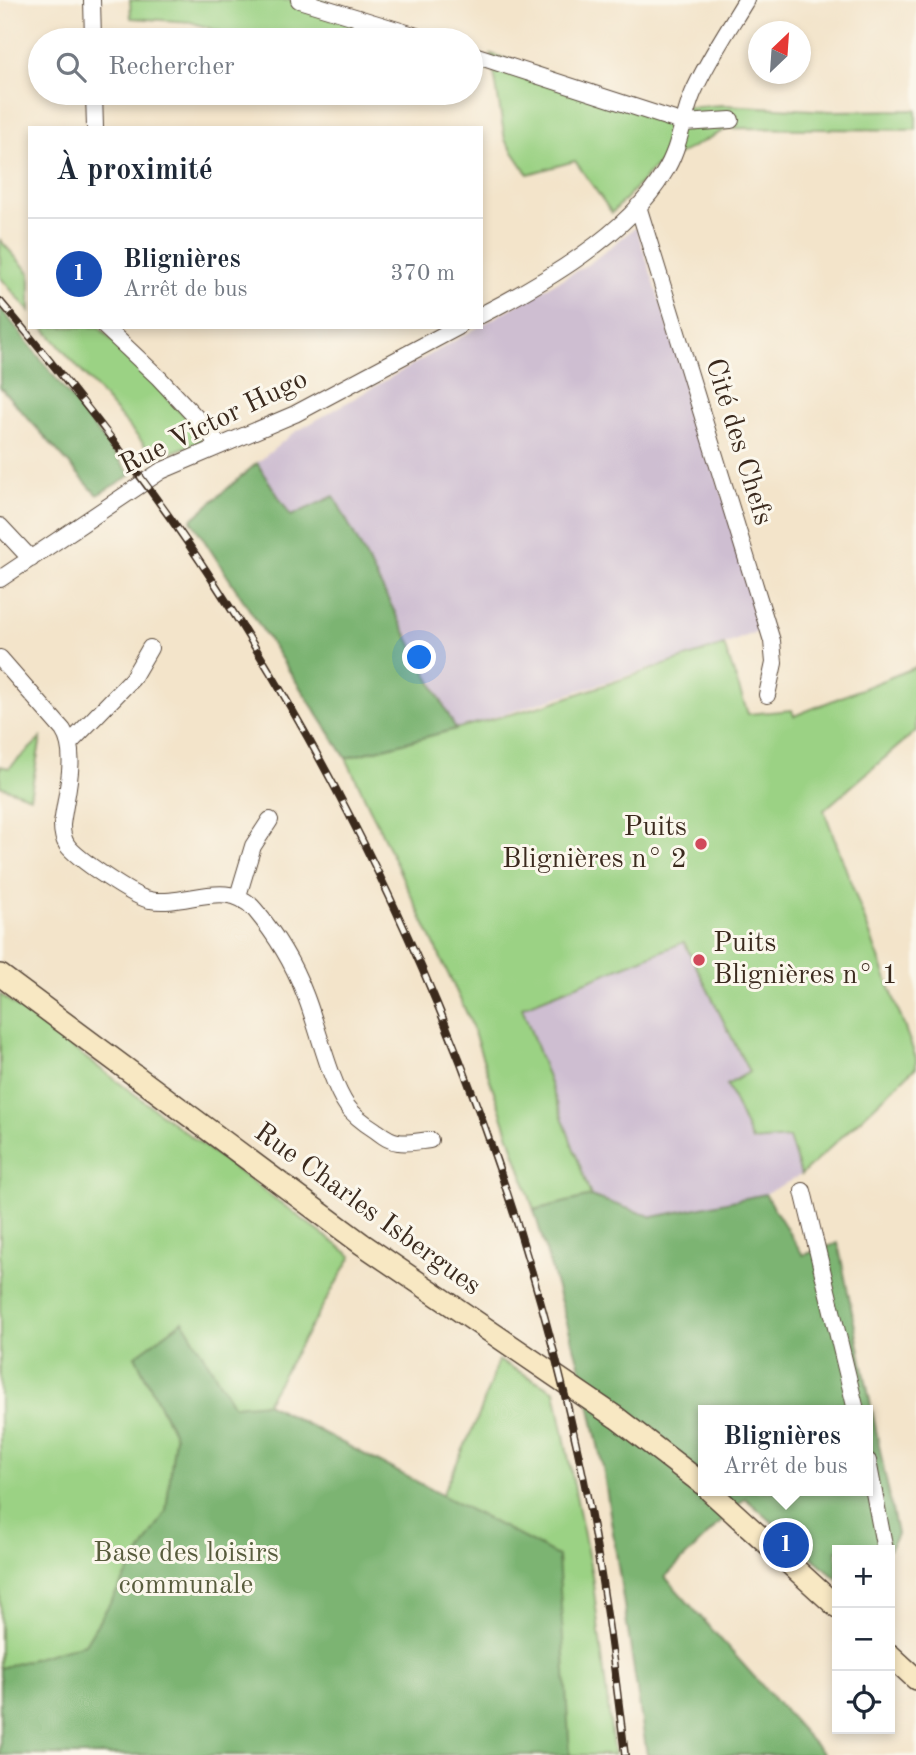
<!DOCTYPE html>
<html lang="fr">
<head>
<meta charset="utf-8">
<style>
	:root { --surface:#fff; --page:#f2f2f3; --text:#1f2937; --muted:#747a83; --line:#e0e1e3; --accent:#d93025 }
	body { margin:0; font-family:"Old Standard TT",serif; background:var(--page); color:var(--text) }
	.controls { position:absolute; right:21px; bottom:21px; display:grid; overflow:hidden; border-radius:0px; box-shadow:0 4px 10px #0003 }
	.controls button { width:63px; height:63px; display:grid; place-items:center; padding:0; border:0; border-bottom:2px solid var(--line); background:var(--surface); color:var(--text); font:35px sans-serif }
	.compass { position:absolute; left:748px; top:21px; width:63px; height:63px; border-radius:50%; background:var(--surface); box-shadow:0 4px 10px #0003; rotate:25deg }
	.you { position:absolute; left:420px; top:658px; width:24px; height:24px; margin:-18px; border:5px solid #fff; border-radius:50%; background:#1a73e8; box-shadow:0 0 0 10px #1a73e833 }
	.badge { display:grid; place-items:center; width:46px; height:46px; border-radius:50%; background:var(--accent); color:#fff; font-size:23px; font-weight:700 }
	.pin { position:absolute; translate:-50% -50%; border:4px solid #fff; box-shadow:0 2px 7px #0006 }
	.popup { position:absolute; left:698px; top:1405px; width:175px; height:91px; box-sizing:border-box; display:grid; place-content:center; border-radius:0px; background:var(--surface); filter:drop-shadow(0 2px 5px #0005); font-size:23px; white-space:nowrap; color:var(--muted) }
	.popup b { font-size:26px; color:var(--text) }
	.popup::after { content:''; position:absolute; left:50%; top:100%; margin-left:-14px; border:14px solid transparent; border-top-color:var(--surface) }
	.list { margin:0; padding:0; list-style:none }
	h2 { display:flex; justify-content:space-between; align-items:center; height:91px; margin:0; padding:0 28px; font-size:30px }
	h2 small { font-size:23px; font-weight:400; color:var(--muted) }
	.list li { display:grid; grid-template-columns:46px 1fr auto; gap:21px; align-items:center; box-sizing:border-box; height:112px; padding:0 28px; border-top:2px solid var(--line) }
	.list b { display:block; font-size:26px; white-space:nowrap }
	.list p { margin:0; font-size:23px; white-space:nowrap; color:var(--muted) }
	.list em { font-size:23px; font-style:normal; color:var(--muted) }
	.icon { flex:none; width:38px; height:38px; fill:none; stroke:currentColor; stroke-width:2; stroke-linecap:round; stroke-linejoin:round }
	.map { position:relative; flex:none; width:916px; height:1755px; overflow:hidden }
	.search { position:absolute; background:var(--surface); box-shadow:0 4px 10px #0003; left:28px; top:28px; width:455px; height:77px; display:flex; align-items:center; gap:18px; box-sizing:border-box; padding:0 24px; border-radius:38px; color:var(--muted); font-size:26px }
	.panel { position:absolute; background:var(--surface); box-shadow:0 4px 10px #0003; left:28px; top:126px; width:455px; height:203px; border-radius:0px }
	.map>svg:first-child { display:block }
	.industrial { fill:#cebed1 }
	.green { fill:#9bd284; stroke:#6b7e51; stroke-width:2 }
	.forest { fill:#7cb472; stroke:#5c6f48; stroke-width:2; fill-rule:evenodd }
	.lines { fill:none; stroke-linecap:round; stroke-linejoin:round }
	.minor-casing { stroke:#574638; stroke-width:18 }
	.secondary-casing { stroke:#574638; stroke-width:24 }
	.minor { stroke:#fff; stroke-width:16 }
	.secondary { stroke:#f8e8c3; stroke-width:21 }
	.rail-casing { stroke:#3b2a1e; stroke-width:8 }
	.rail { stroke:#fbf7ec; stroke-width:5; stroke-dasharray:16; stroke-linecap:butt }
	.poi-dot { fill:#d1495b; stroke:#fbf7ec; stroke-width:2.5 }
	.labels { text-anchor:middle; dominant-baseline:central; stroke-width:6; stroke-linejoin:round; paint-order:stroke }
	.street-label { font-size:28px; fill:#3b2a1e; stroke:#fbf7ec }
	.poi-label { font-size:28px; fill:#3b2a1e; stroke:#fbf7ec; text-anchor:end }
	.park-label { font-size:28px; fill:#585c3d; stroke:#fbf7ec }
</style>
</head>
<body>
<div class="map">
<svg width="916" height="1755" viewBox="0 0 916 1755">
	<rect width="100%" height="100%" fill="#fbf7ec"/>
	<filter id="ink" filterUnits="userSpaceOnUse"><feTurbulence type="fractalNoise" baseFrequency=".0143" numOctaves="2"/><feDisplacementMap in="SourceGraphic" scale="14" xChannelSelector="R" yChannelSelector="G"/><feConvolveMatrix kernelMatrix="1 2 1 2 8 2 1 2 1" color-interpolation-filters="sRGB"/></filter>
	<filter id="wash" filterUnits="userSpaceOnUse"><feTurbulence type="fractalNoise" baseFrequency=".00686" numOctaves="4" result="noise"/><feDisplacementMap in="SourceGraphic" scale="28" xChannelSelector="R" yChannelSelector="G"/><feGaussianBlur stdDeviation="1.57" result="paint"/><feColorMatrix in="noise" values="0 0 0 0 0 0 0 0 0 0 0 0 0 0 0 0 0 1.4 0 .05"/><feComposite in="paint" operator="in"/></filter>
	<g filter="url(#wash)">
		<rect width="100%" height="100%" fill="#f3e4ca"/>
		<path class="industrial" d="M 636,227 L 766,628 L 724,645 L 456,729 L 334,497 L 291,516 L 257,463 L 292,434 L 590,263 Z
			M 684,941 L 750,1072 L 727,1085 L 752,1141 L 789,1138 L 801,1175 L 765,1194 L 652,1217 L 591,1196 L 522,1007 Z"/>
		<path class="green" d="M 130,0 L 320,0 L 375,17 L 370,40 L 244,40 L 191,22 L 131,18 Z
			M 491,54 L 659,109 L 724,105 L 830,111 L 916,110 L 916,130 L 728,128 L 655,167 L 612,213 L 575,161 L 528,174 L 505,140 Z
			M 0,240 L 30,273 L 30,312 L 0,277 Z
			M 43,327 L 99,327 L 191,422 L 202,441 L 156,458 Z
			M 724,645 L 748,714 L 792,710 L 794,716 L 916,667 L 916,731 L 824,810 L 916,1058 L 916,1067 L 801,1175 L 789,1138 L 752,1141 L 727,1085 L 749,1072 L 684,942 L 522,1007 L 591,1196 L 534,1210 L 469,1018 L 346,758 L 545,705 Z
			M 41,738 L 30,797 L 0,786 L 0,766 L 9,768 Z
			M 0,994 L 352,1256 L 266,1403 L 442,1495 L 480,1413 L 498,1360 L 555,1391 L 592,1575 L 614,1755 L 0,1755 Z"/>
		<path class="forest" d="M 0,307 L 131,475 L 97,495 L 0,387 Z
			M 257,463 L 291,516 L 334,496 L 456,729 L 346,758 L 191,520 Z
			M 765,1194 L 803,1255 L 838,1243 L 897,1534 L 889,1550 L 837,1550 L 837,1579 L 745,1498 L 665,1577 L 824,1755 L 647,1755 L 603,1468 L 584,1381 L 534,1210 L 591,1196 L 653,1217 ZM 704,1410 L 868,1410 L 868,1491 L 704,1491 Z
			M 183,1321 L 234,1406 L 266,1403 L 558,1556 L 570,1755 L 0,1755 L 0,1668 L 85,1644 L 166,1511 L 175,1436 L 135,1356 Z"/>
	</g>
	<g filter="url(#ink)">
		<g class="lines">
			<defs>
				<path id="minor" d="M 92,0 L 93,40
					M 299,0 L 430,40
					M 471,54 L 684,123 L 731,120
					M 94,93 L 95,128
					M 638,206 L 772,641 L 774,663 L 767,695
					M 481,315 C 543,283 628,234 664,173 C 680,148 682,119 693,93 C 707,61 728,30 746,0
					M 105,327 L 159,378 L 206,428 L 219,446
					M 0,526 L 31,559
					M 0,579 L 161,471 L 295,414 L 458,327
					M 0,658 L 63,730 C 79,754 65,797 62,825 C 62,832 63,839 67,845 C 76,858 135,898 150,900 C 185,907 228,877 255,910 C 275,934 293,963 304,992 C 317,1023 329,1080 347,1106 C 354,1116 364,1123 375,1130 C 382,1135 389,1141 398,1142 C 408,1144 419,1141 430,1140
					M 70,743 L 132,679 L 150,648
					M 238,896 L 253,846 L 270,820
					M 803,1191 L 856,1410
					M 868,1461 L 885,1550"/>
				<path id="secondary" d="M 0,975 L 362,1244 L 617,1418 L 704,1485
					M 710,1491 L 837,1607
					M 890,1655 L 916,1679"/>
			</defs>
			<use href="#minor" class="minor-casing"/>
			<use href="#secondary" class="secondary-casing"/>
			<use href="#minor" class="minor"/>
			<use href="#secondary" class="secondary"/>
			<defs>
				<path id="rail" d="M 0,301 C 77,392 151,485 215,584 C 388,849 510,1142 578,1452 C 600,1551 613,1654 625,1755"/>
			</defs>
			<use href="#rail" class="rail-casing"/>
			<use href="#rail" class="rail"/>
		</g>
	</g>
	<g class="poi-dot">
		<circle cx="701" cy="844" r="7"/>
		<circle cx="699" cy="960" r="7"/>
	</g>
	<g class="labels">
		<g class="street-label">
			<text transform="translate(214 423) rotate(-26)">Rue Victor Hugo</text>
			<text transform="translate(738 442) rotate(73)">Cité des Chefs</text>
			<text transform="translate(367 1210) rotate(36)">Rue Charles Isbergues</text>
		</g>
		<g class="poi-label">
			<text x="687" y="828">Puits<tspan x="687" dy="32">Blignières n° 2</tspan></text>
			<text x="713" y="944" text-anchor="start">Puits<tspan x="713" dy="32">Blignières n° 1</tspan></text>
		</g>
		<g class="park-label">
			<text x="186" y="1554">Base des loisirs<tspan x="186" dy="32">communale</tspan></text>
		</g>
	</g>
</svg>
<div class="controls">
<button>+</button>
<button>−</button>
<button><svg class="icon" aria-label="locate" viewBox="0 0 24 24"><circle cx="12" cy="12" r="6"/><path d="M12 2v4M12 18v4M2 12h4M18 12h4"/></svg></button>
</div>
<svg class="compass" viewBox="-18 -18 36 36"><path d="M0-13l5 13h-10z" fill="#e53935"/><path d="M0 13l5-13h-10z" fill="#747a83"/></svg>
<div class="you"></div>
<div class="pin badge" style="left:786px;top:1545px;background:#1a4fb4">1</div>
<div class="popup"><b>Blignières</b>Arrêt de bus</div>
<div class="search"><svg class="icon" aria-label="search" viewBox="0 0 24 24"><circle cx="10" cy="10" r="6"/><path d="M15 15l6 6"/></svg>Rechercher</div>
<section class="panel">
<h2>À proximité<small></small></h2>
<ul class="list">
<li><span class="badge" style="background:#1a4fb4">1</span><div><b>Blignières</b><p>Arrêt de bus</p></div><em>370 m</em></li>
</ul>
</section>
</div>
</body>
</html>
